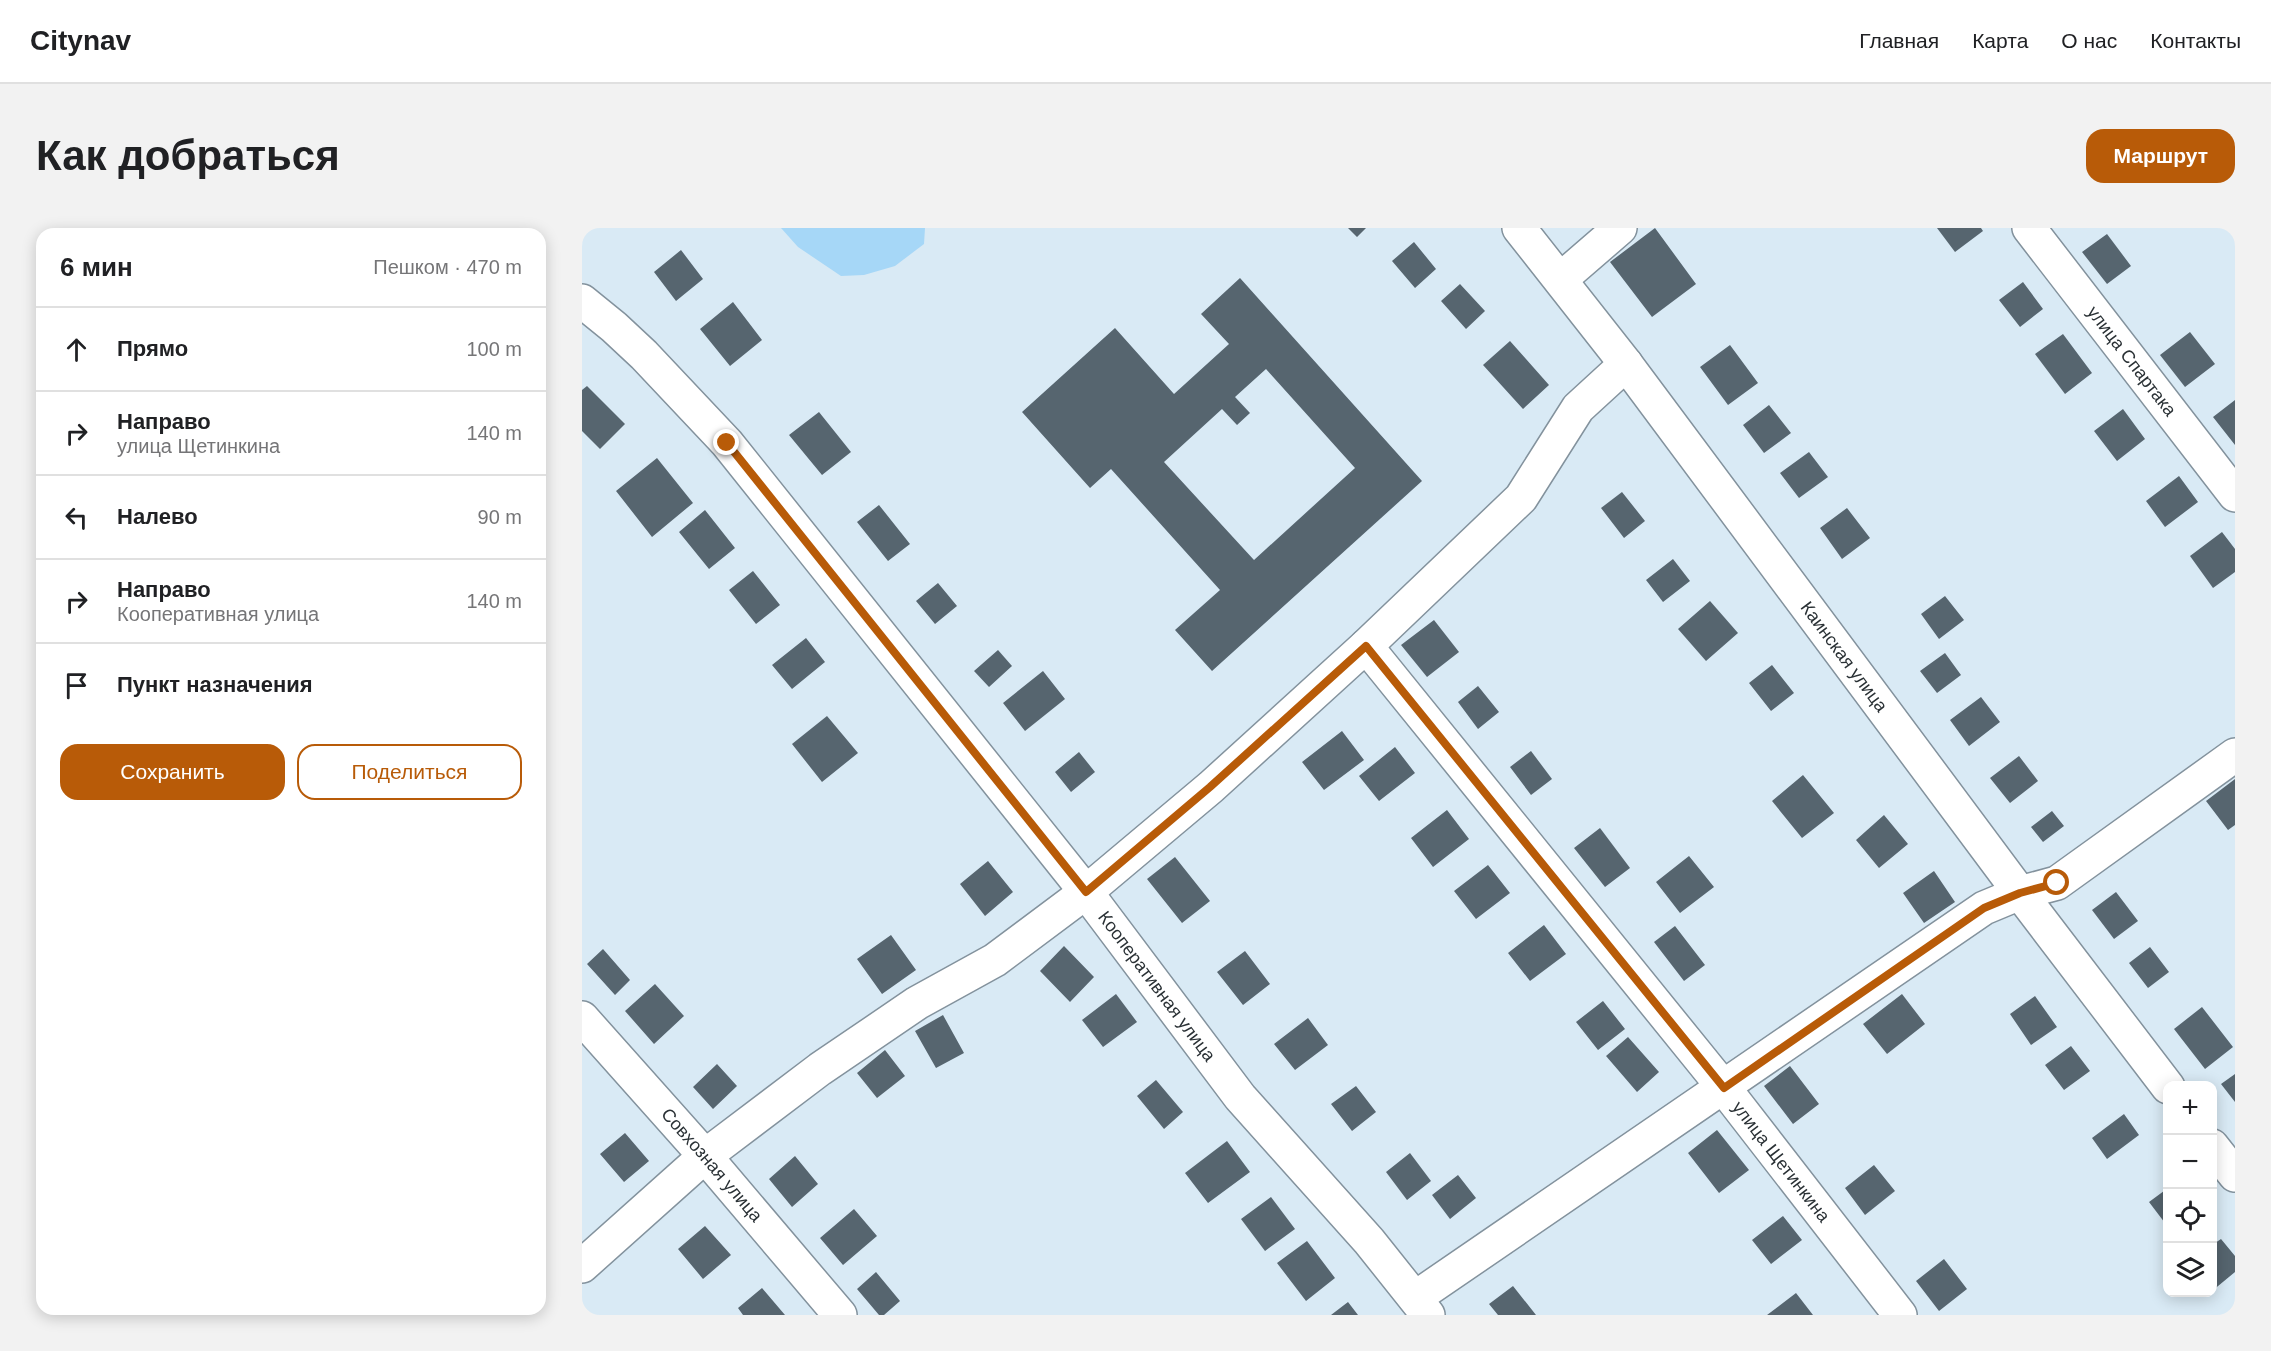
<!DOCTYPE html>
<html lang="ru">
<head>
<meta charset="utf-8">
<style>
	:root { --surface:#fff; --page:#f2f2f2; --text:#202124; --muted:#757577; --line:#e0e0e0; --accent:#b85b08 }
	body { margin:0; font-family:Arial,sans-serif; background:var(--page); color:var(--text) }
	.controls { position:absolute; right:18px; bottom:18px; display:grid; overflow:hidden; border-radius:12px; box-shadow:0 3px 15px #0003 }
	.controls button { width:54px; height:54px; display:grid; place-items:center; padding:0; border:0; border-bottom:2px solid var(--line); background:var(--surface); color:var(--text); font:30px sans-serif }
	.stop { position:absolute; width:18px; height:18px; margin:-14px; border:4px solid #b85b08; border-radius:50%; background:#fff }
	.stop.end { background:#b85b08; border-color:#fff; box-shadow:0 2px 6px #0008 }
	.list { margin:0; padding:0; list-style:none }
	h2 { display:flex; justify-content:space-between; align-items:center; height:78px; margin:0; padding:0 24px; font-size:26px }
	h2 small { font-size:20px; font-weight:400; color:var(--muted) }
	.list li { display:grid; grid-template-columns:39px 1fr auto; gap:18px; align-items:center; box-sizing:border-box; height:84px; padding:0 24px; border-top:2px solid var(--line) }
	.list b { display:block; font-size:22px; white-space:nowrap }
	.list p { margin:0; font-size:20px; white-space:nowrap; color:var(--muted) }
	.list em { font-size:20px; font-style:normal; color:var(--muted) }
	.actions { display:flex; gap:12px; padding:18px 24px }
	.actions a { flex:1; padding:14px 0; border:2px solid var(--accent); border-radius:18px; text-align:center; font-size:21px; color:var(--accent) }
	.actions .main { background:var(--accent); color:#fff }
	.icon { flex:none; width:33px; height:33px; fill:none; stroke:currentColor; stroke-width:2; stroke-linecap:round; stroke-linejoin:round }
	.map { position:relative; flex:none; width:1653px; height:1087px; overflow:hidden; border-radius:18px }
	header { display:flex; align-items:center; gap:36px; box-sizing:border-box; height:84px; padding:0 30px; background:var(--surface); border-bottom:2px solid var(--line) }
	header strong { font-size:28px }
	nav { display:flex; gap:33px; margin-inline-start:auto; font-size:21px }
	.intro { display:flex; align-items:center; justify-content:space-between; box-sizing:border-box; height:144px; padding:0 36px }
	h1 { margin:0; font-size:42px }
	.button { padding:15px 27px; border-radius:18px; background:var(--accent); color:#fff; font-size:21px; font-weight:700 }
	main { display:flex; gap:36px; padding:0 36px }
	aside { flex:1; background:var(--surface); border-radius:18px; box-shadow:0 3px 15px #0003 }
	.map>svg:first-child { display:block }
	.green { fill:#a6d7f7 }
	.building { fill:#56656f; fill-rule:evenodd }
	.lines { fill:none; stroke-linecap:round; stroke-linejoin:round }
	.minor-casing { stroke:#83929d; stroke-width:36 }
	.major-casing { stroke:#83929d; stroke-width:36 }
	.minor { stroke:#fff; stroke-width:33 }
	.major { stroke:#fff; stroke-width:33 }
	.route { stroke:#b85b08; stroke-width:8 }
	.labels { text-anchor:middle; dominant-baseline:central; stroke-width:6; stroke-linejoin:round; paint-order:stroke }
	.street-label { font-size:18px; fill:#2a3135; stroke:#d9eaf5 }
</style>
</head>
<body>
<header>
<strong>Citynav</strong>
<nav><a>Главная</a><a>Карта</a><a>О нас</a><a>Контакты</a></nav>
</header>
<div class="intro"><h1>Как добраться</h1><a class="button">Маршрут</a></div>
<main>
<aside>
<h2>6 мин<small>Пешком · 470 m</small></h2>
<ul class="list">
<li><svg class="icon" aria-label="ahead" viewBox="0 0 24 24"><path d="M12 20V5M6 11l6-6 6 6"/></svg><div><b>Прямо</b></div><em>100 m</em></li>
<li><svg class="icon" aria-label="right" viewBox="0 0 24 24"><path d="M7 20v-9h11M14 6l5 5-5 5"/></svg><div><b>Направо</b><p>улица Щетинкина</p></div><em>140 m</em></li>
<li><svg class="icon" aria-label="left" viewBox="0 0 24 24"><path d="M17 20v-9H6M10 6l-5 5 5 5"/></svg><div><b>Налево</b></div><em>90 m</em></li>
<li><svg class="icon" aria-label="right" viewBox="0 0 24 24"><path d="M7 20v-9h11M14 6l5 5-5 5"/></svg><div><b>Направо</b><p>Кооперативная улица</p></div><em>140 m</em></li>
<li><svg class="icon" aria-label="arrive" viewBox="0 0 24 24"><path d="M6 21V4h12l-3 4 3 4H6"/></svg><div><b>Пункт назначения</b></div></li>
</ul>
<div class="actions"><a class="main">Сохранить</a><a>Поделиться</a></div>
</aside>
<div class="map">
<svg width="1653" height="1087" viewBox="0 0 1653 1087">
	<rect width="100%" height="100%" fill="#d9eaf5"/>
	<path class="green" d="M 199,0 L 343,0 L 342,16 L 313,38 L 282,47 L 259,48 L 216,19 Z"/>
	<path class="building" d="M 766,0 L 784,0 L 775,9 Z
		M 1073,0 L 1114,56 L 1070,89 L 1028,34 Z
		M 1355,0 L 1399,0 L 1401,3 L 1373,24 Z
		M 1525,6 L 1549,38 L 1525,56 L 1500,24 Z
		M 832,14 L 854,41 L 833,60 L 810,33 Z
		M 99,22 L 121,51 L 94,73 L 72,44 Z
		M 658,50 L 840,253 L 630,443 L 593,402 L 638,362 L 529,241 L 508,260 L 440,184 L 533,100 L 592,166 L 647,116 L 619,86 ZM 684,141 L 773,240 L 672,332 L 582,234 L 640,181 L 655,197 L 668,185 L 653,169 Z
		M 1441,54 L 1461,81 L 1438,99 L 1417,72 Z
		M 878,56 L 903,83 L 884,101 L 859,73 Z
		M 151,74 L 180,112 L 148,138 L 118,101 Z
		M 1608,104 L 1633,136 L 1603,159 L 1578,127 Z
		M 1481,106 L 1510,145 L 1483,166 L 1453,126 Z
		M 928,113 L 967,157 L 941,181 L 901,137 Z
		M 1148,117 L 1176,155 L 1146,177 L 1118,139 Z
		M 5,158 L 43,196 L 18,221 L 0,203 L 0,162 Z
		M 1653,172 L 1653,217 L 1631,189 Z
		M 1187,177 L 1209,205 L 1182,225 L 1161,197 Z
		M 1541,181 L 1563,211 L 1535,233 L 1512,203 Z
		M 237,184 L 269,224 L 240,247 L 207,207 Z
		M 1227,224 L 1246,249 L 1217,270 L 1198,245 Z
		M 75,230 L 111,275 L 70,309 L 34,263 Z
		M 1597,248 L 1616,274 L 1583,299 L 1564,273 Z
		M 1040,264 L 1063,293 L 1042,310 L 1019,280 Z
		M 297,277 L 328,316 L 306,333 L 275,294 Z
		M 1265,280 L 1288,310 L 1260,331 L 1238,300 Z
		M 123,282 L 153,320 L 127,341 L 97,304 Z
		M 1640,304 L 1653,321 L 1653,344 L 1631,360 L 1608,328 Z
		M 1091,331 L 1108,353 L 1081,374 L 1064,352 Z
		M 171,343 L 198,377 L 174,396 L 147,362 Z
		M 356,355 L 375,378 L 353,396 L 334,373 Z
		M 1363,368 L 1382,392 L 1357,411 L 1339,386 Z
		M 1128,373 L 1156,405 L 1124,433 L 1096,401 Z
		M 852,392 L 877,424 L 845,449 L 819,417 Z
		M 224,410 L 243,434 L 210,461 L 190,437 Z
		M 416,422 L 430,438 L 407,459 L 392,443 Z
		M 1363,425 L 1379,447 L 1355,465 L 1338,443 Z
		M 1190,437 L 1212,465 L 1189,483 L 1167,455 Z
		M 461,443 L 483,471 L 443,503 L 421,475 Z
		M 896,458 L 917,484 L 896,501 L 876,474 Z
		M 1399,469 L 1418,494 L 1387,518 L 1368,492 Z
		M 245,488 L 276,525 L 240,554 L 210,516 Z
		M 760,503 L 782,532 L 742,562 L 720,534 Z
		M 813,519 L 833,545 L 797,573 L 777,548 Z
		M 949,523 L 970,551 L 949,567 L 928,539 Z
		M 497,524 L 513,544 L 489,564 L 473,544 Z
		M 1437,528 L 1456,553 L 1428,575 L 1408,550 Z
		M 1221,547 L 1252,585 L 1220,610 L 1190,573 Z
		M 1653,551 L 1653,597 L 1646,602 L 1624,573 Z
		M 865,582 L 887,611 L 851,639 L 829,610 Z
		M 1470,583 L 1482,598 L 1461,614 L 1449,599 Z
		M 1302,587 L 1326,616 L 1297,640 L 1274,612 Z
		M 1018,600 L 1048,640 L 1023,659 L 992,620 Z
		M 1107,628 L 1132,659 L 1098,685 L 1074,654 Z
		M 593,629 L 628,673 L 600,695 L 565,651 Z
		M 406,633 L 431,664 L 403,688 L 378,656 Z
		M 906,637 L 928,665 L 894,691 L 872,663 Z
		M 1352,643 L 1373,674 L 1342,695 L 1321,665 Z
		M 1534,664 L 1556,693 L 1532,711 L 1510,682 Z
		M 962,697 L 984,726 L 948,753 L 926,725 Z
		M 1093,698 L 1123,737 L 1102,753 L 1072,714 Z
		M 309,707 L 334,742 L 300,766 L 275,731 Z
		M 482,718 L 512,749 L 488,774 L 458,743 Z
		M 1568,719 L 1587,744 L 1566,760 L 1547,735 Z
		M 21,721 L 48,752 L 33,767 L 5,736 Z
		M 663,723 L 688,756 L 661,777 L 635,744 Z
		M 73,756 L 102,788 L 72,816 L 43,783 Z
		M 534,766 L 555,794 L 521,819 L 500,792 Z
		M 1320,766 L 1343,796 L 1305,826 L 1281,796 Z
		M 1453,768 L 1475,799 L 1449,817 L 1428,786 Z
		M 1021,773 L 1043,801 L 1016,822 L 994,794 Z
		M 1620,779 L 1651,819 L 1623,841 L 1592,801 Z
		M 361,787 L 382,825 L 354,840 L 333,803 Z
		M 726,790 L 746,817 L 713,842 L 692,816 Z
		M 1046,809 L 1077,844 L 1055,864 L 1024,828 Z
		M 1489,818 L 1508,843 L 1482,862 L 1463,837 Z
		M 303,822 L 323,848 L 295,870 L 275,845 Z
		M 135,836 L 155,858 L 131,881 L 111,859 Z
		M 1208,838 L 1237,876 L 1211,896 L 1182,858 Z
		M 1653,846 L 1653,874 L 1639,856 Z
		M 574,852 L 601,884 L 582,901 L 555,868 Z
		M 774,858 L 794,884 L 770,903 L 749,876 Z
		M 1542,886 L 1557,907 L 1525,931 L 1510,910 Z
		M 1135,902 L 1167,942 L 1137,965 L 1106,925 Z
		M 43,905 L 67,933 L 42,954 L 18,926 Z
		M 645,913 L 668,944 L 626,975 L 603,945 Z
		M 828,925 L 849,953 L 825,972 L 804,944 Z
		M 213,928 L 236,956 L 210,979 L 187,951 Z
		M 1292,937 L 1313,963 L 1283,987 L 1263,960 Z
		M 876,947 L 894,970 L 868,991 L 850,967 Z
		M 1586,960 L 1586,999 L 1567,974 Z
		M 689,969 L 713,1001 L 683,1023 L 659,991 Z
		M 272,981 L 295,1008 L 261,1037 L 238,1010 Z
		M 1201,988 L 1220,1012 L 1189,1036 L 1170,1012 Z
		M 123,998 L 149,1027 L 121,1051 L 96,1021 Z
		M 1639,1011 L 1653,1028 L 1653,1044 L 1630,1063 L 1630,1017 Z
		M 725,1013 L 753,1050 L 724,1073 L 695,1035 Z
		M 1362,1031 L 1385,1061 L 1357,1083 L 1334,1053 Z
		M 294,1044 L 318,1073 L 302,1087 L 297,1087 L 275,1061 Z
		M 931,1058 L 954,1087 L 916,1087 L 907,1076 Z
		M 180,1060 L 203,1087 L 161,1087 L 156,1080 Z
		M 1214,1065 L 1231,1087 L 1185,1087 Z
		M 766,1074 L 776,1087 L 749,1087 Z"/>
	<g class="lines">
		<defs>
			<g id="minor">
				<path id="s1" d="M 1447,0 L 1653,267"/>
				<path d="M 979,51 L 1038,0"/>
				<path id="s2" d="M 0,73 L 32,99 L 62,127 L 145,215 L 504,664 L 658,869 L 787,1013 L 846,1087"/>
				<path id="s3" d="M 784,418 L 1142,860 L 1318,1087"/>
				<path id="s4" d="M 0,790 L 123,928 L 258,1087"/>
				<path d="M 0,1038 L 123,928 L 238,841 L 335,775 L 413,732 L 504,664 L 629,559 L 784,418 L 939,270 L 996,180 L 1044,136"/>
				<path d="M 833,1070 L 1402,680 L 1438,665 L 1475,655 L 1653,527"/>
			</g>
			<g id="major">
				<path id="s5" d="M 937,0 L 1044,136 L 1438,665 L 1586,859"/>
				<path d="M 1630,918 L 1653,947"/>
			</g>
		</defs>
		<use href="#minor" class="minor-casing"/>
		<use href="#major" class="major-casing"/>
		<use href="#minor" class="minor"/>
		<use href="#major" class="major"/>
	</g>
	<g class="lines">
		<path class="route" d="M 145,215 L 504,664 L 628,559 L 784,418 L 1142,860 L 1402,680 L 1438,665 L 1475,655"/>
	</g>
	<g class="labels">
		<g class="street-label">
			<text stroke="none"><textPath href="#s1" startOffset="168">улица Спартака</textPath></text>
			<text stroke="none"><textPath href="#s5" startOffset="538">Каинская улица</textPath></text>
			<text stroke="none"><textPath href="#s2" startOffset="896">Кооперативная улица</textPath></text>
			<text stroke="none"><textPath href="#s3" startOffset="662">улица Щетинкина</textPath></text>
			<text stroke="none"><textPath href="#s4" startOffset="196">Совхозная улица</textPath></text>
		</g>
	</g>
</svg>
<div class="controls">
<button>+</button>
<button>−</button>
<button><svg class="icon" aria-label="locate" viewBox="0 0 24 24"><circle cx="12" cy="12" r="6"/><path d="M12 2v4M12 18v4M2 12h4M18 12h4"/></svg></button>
<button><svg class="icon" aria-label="layers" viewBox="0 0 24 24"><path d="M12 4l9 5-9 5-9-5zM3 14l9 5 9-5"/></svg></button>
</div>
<div class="stop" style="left:1475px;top:655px"></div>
<div class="stop end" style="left:145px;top:215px"></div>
</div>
</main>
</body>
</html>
